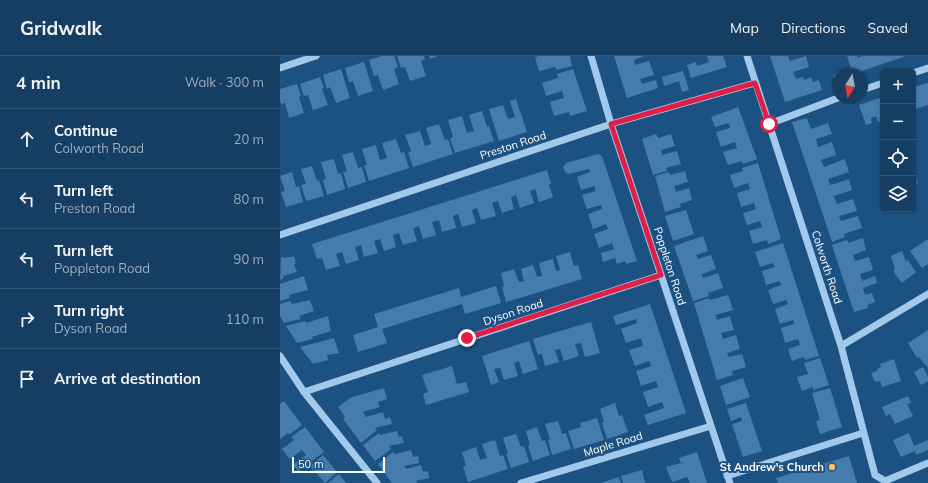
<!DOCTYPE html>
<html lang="en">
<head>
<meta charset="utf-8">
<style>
	:root { --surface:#153e62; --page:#1e4568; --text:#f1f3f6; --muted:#9daebe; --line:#345777 }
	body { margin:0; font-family:Mulish,sans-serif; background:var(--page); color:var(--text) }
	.controls { position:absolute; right:12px; top:12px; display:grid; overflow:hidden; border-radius:6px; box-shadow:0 1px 3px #0004 }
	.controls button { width:36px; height:36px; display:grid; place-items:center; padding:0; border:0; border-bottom:1px solid var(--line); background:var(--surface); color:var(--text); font:20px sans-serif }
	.compass { position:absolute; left:552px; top:12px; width:36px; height:36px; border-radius:50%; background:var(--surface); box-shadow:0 1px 3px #0004; rotate:191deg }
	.scale { position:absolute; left:12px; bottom:10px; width:93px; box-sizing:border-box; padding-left:4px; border:2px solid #fff; border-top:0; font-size:11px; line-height:14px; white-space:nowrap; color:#fff; -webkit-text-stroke:3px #1c5282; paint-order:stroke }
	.stop { position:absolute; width:12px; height:12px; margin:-9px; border:3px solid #e11d48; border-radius:50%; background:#fff }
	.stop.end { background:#e11d48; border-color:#fff; box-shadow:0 1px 4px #0008 }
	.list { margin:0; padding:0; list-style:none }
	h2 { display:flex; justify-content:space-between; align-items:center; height:52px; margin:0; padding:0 16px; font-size:17px }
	h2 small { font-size:13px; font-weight:400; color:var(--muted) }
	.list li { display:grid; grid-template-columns:26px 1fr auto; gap:12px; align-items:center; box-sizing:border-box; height:60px; padding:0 16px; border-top:1px solid var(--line) }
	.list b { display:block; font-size:15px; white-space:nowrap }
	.list p { margin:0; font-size:13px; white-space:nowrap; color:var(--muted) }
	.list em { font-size:13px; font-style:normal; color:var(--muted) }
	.icon { flex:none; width:22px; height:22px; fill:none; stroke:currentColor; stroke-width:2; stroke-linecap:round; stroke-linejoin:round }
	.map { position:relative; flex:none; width:648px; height:427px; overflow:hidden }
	header { display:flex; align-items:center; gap:24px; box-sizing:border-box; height:56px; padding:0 20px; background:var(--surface); border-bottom:1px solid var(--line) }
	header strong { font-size:19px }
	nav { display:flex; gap:22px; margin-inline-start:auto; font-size:14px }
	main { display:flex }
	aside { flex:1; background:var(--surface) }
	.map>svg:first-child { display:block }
	.building { fill:#447cab }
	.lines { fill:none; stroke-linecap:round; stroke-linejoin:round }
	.minor { stroke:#a2c9ea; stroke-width:7 }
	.route { stroke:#e11d48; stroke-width:5 }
	.poi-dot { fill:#fac05f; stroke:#1c5282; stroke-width:1.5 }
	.labels { text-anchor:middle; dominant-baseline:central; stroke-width:4; stroke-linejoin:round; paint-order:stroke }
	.street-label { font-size:11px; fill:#fff; stroke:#1c5282 }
	.poi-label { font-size:11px; font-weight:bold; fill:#fff; stroke:#1c5282; text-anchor:end }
</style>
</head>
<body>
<header>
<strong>Gridwalk</strong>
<nav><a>Map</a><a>Directions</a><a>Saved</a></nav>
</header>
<main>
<aside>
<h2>4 min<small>Walk · 300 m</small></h2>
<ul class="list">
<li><svg class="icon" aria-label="ahead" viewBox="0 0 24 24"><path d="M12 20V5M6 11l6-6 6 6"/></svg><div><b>Continue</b><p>Colworth Road</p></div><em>20 m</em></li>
<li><svg class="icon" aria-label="left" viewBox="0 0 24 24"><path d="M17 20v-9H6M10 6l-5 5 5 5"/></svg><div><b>Turn left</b><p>Preston Road</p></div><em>80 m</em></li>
<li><svg class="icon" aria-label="left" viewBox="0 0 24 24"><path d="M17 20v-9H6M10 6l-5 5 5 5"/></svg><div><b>Turn left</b><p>Poppleton Road</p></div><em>90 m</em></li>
<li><svg class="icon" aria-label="right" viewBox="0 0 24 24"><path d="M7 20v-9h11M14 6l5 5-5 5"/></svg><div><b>Turn right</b><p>Dyson Road</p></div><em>110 m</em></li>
<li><svg class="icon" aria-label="arrive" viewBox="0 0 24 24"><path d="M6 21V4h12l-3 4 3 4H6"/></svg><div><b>Arrive at destination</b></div></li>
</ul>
</aside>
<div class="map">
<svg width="648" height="427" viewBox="0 0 648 427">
	<rect width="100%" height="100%" fill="#1c5282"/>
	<path class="building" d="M 101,0 L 114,0 L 118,11 L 114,13 L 119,28 L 103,34 L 98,19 L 94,20 L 89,4 Z
		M 117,0 L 144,0 L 145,3 L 141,5 L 146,20 L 130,25 L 125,11 L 121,12 Z
		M 149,0 L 158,0 L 150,3 Z
		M 259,0 L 290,0 L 292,10 L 276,14 L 275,11 L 259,15 L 255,1 Z
		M 334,0 L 364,0 L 354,4 L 355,9 L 369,5 L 374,19 L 360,23 L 362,28 L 376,24 L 378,32 L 347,42 Z
		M 427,0 L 443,0 L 447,11 L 411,22 L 407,9 L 416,6 L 417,10 L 429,6 Z
		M 490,0 L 508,0 L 510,5 L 526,0 L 529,11 L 513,16 L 516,23 L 523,21 L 524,24 L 531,21 L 533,26 L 539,24 L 542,34 L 505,46 Z
		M 567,0 L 577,0 L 577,2 L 582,0 L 626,0 L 573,18 Z
		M 84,6 L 93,35 L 78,40 L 73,25 L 69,26 L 65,12 Z
		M 61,13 L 70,42 L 56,47 L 50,31 L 47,33 L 43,19 Z
		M 293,13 L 307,55 L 290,60 L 289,56 L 274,60 L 270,46 L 284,42 L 282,35 L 266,40 L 262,27 L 278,22 L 277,18 Z
		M 403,15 L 409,34 L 402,36 L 399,25 L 384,30 L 382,21 Z
		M 567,15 L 568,18 L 558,18 Z
		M 558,18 L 558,29 L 556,30 L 553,19 Z
		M 40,21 L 44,32 L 42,33 L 48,49 L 33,54 L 28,39 L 24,40 L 20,28 Z
		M 648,27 L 648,49 L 633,54 L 633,31 Z
		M 17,28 L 21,40 L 19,41 L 24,57 L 9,62 L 5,47 L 1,48 L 0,44 L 0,33 Z
		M 603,41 L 603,64 L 598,66 L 596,60 L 591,62 L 592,67 L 586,69 L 579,49 Z
		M 236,43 L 247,76 L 219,85 L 209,53 L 223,49 L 228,63 L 235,61 L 230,45 Z
		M 458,51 L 477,103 L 463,108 L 462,105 L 448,109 L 443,96 L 457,92 L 455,86 L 441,91 L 436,76 L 450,72 L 449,67 L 435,71 L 431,61 Z
		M 202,55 L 207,71 L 209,70 L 214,85 L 175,97 L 170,82 L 173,81 L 168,64 L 182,60 L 187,77 L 194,75 L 189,59 Z
		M 527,62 L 531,73 L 548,67 L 552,78 L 536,83 L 538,91 L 552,86 L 556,99 L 541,104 L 544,111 L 565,103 L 569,116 L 548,123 L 550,129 L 569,123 L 572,134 L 554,140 L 557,148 L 573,143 L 577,155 L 559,160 L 561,165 L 578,160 L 582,172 L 564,178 L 565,181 L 552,186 L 512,66 Z
		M 159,68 L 165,84 L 168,83 L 173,98 L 133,111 L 128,96 L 131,95 L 125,79 L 140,75 L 145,90 L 151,88 L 146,72 Z
		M 376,78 L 378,82 L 391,78 L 395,90 L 381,94 L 382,99 L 397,95 L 401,108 L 386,112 L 387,115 L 373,119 L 362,83 Z
		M 116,83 L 121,97 L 124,96 L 129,112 L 89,125 L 84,109 L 87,109 L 82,93 L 96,89 L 100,104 L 107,102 L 102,87 Z
		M 73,96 L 78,112 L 82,111 L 86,126 L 68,132 L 63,116 L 67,116 L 62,99 Z
		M 318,98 L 322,100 L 357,205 L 346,208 L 345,205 L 337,208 L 335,202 L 323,206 L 321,197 L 334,193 L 332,187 L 319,192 L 314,178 L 328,173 L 326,168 L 313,173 L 308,158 L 322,153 L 321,149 L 307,153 L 302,139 L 316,135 L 314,130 L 301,134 L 297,121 L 310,116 L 309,113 L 288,118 L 285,116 L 283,111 L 286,107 Z
		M 54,103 L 58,118 L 61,117 L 65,133 L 47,139 L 43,124 L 46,123 L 41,106 Z
		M 478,107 L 501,183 L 488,188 L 487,184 L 473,188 L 469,175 L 482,171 L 480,165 L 467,169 L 463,157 L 476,153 L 474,147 L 461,151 L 457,137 L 470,133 L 468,127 L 454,132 L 450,119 L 463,115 L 462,112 Z
		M 32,110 L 37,125 L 39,124 L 44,140 L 26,145 L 21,129 L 26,128 L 21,113 Z
		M 267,114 L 271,128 L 269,129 L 273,141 L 259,146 L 255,133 L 250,135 L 254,147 L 240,152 L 236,139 L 231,141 L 234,153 L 222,157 L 218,145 L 212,147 L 216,160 L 201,164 L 197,152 L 192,154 L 196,167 L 182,171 L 178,158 L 173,160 L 176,172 L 162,176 L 159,164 L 152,166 L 156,179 L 143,183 L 139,170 L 133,172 L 137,185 L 123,189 L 119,177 L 113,179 L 116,191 L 104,195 L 100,183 L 94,185 L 98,197 L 84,201 L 81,189 L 75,191 L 79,204 L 66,208 L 62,196 L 56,198 L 60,210 L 46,214 L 42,202 L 37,203 L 32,188 Z
		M 405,115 L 408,126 L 394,130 L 396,136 L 409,132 L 412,144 L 400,148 L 401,151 L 385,156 L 375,120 L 389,116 L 390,119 Z
		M 12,116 L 16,131 L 19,130 L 23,146 L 6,151 L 1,136 L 5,135 L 0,120 Z
		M 633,120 L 638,127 L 633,130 Z
		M 406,154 L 414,178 L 393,185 L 385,160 Z
		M 423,180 L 428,195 L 416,199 L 418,203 L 431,199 L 436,213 L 422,218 L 423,222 L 438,217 L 443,232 L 428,237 L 429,240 L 413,245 L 394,190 Z
		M 583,182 L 586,194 L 573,199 L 575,205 L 589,201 L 593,214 L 580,218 L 582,225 L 595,220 L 597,227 L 583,232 L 585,239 L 592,237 L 595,246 L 587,249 L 588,252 L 574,256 L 552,189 L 567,184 L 568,187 Z
		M 648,183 L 648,208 L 642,212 L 630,195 Z
		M 503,187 L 539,300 L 525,304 L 524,301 L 512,305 L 508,293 L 520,289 L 518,283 L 505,287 L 501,272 L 514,268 L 513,264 L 500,268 L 495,253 L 508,248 L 506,244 L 493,248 L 488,234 L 501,229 L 500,225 L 486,229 L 482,215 L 495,211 L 493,207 L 480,211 L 475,196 Z
		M 622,195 L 626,206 L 628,204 L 636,216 L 622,227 L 613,215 L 615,213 L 611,200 Z
		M 290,196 L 294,210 L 298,209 L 302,223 L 226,246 L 222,231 L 224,230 L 221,217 L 234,213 L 239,226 L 244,225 L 241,213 L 253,209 L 257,221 L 262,220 L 259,207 L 273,203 L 276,215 L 280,214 L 276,200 Z
		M 14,200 L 16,208 L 14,209 L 17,216 L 3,220 L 4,222 L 0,224 L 1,202 L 3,201 L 5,202 Z
		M 24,220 L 28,234 L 9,239 L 10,242 L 0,245 L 0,228 Z
		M 216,230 L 221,247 L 185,258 L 182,248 L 102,273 L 107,287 L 78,296 L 73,279 L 98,271 L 94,258 L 179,232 L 181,241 Z
		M 448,239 L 453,254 L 436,259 L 437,264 L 450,260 L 454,274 L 441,277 L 443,283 L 456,279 L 460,293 L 447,297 L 449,301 L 462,298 L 466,311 L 452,315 L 453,319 L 437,324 L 414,247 L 429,242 L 430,244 Z
		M 30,244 L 34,255 L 19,260 L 21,263 L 4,267 L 0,260 L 0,248 L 10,245 L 12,248 Z
		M 370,248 L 406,357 L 368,369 L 364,359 L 384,352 L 382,346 L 368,351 L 363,336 L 378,331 L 376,325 L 361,330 L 356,315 L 371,310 L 369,305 L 355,310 L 349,294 L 363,290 L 361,282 L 346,287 L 341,273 L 357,267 L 356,263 L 336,269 L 333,260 Z
		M 48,260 L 51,275 L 32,281 L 33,283 L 17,287 L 6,270 L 25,265 L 26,267 Z
		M 311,266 L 320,297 L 305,301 L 301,287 L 295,288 L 299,300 L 284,305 L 280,293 L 275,294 L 279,306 L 265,310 L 262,298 L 258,299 L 253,283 Z
		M 648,274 L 648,312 L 639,301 L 637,302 L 628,287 Z
		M 54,282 L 59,297 L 47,299 L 48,304 L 33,308 L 20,291 Z
		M 249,285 L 258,313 L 243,318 L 239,305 L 234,307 L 238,320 L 224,324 L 220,312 L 214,313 L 219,326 L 211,329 L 202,300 Z
		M 540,302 L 549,329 L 533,334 L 533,331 L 522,335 L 517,321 L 528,318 L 524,307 Z
		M 614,303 L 621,325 L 602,331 L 600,325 L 595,326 L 591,317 L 597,315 L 597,313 L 601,311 L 600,308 Z
		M 172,310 L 177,328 L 186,326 L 189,336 L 146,349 L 143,338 L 148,336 L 142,319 Z
		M 643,311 L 648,321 L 648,325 L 641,329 L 634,316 Z
		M 463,322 L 470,341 L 446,349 L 440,330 Z
		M 104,332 L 107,343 L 98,346 L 100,351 L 83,356 L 86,361 L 103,356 L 105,363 L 110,361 L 112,368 L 95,372 L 97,374 L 81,387 L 63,363 L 65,361 L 58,351 L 73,340 L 73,341 Z
		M 550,332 L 562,371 L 540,378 L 536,365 L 540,364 L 532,337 Z
		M 628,340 L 631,347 L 627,348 L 633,360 L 615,368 L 610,358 L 606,360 L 602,351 Z
		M 4,345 L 22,369 L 9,379 L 8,377 L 0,383 L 0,348 Z
		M 335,347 L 339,360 L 342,359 L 348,376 L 327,383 L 322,367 L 324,366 L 320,353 Z
		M 466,347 L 482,395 L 463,401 L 452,368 L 462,365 L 461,361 L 451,365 L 447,353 Z
		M 317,362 L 324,384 L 294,393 L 288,375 L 301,371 L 300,367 Z
		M 278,365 L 282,378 L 286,377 L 291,393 L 272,399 L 268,384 L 270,383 L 265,368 Z
		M 25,371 L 44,396 L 18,415 L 13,409 L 26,399 L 22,394 L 10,403 L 2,393 L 14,384 L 11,381 Z
		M 257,371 L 262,385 L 265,384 L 270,399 L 253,405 L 248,390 L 250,389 L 246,375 Z
		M 117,375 L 119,381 L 122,380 L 124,387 L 109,390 L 111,393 L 95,405 L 83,389 L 99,377 L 100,379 Z
		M 629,377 L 634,390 L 648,384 L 648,394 L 636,399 L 635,395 L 621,401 L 613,384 Z
		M 236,378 L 241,391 L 244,390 L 249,406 L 231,412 L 226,398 L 228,397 L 223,382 Z
		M 215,384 L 220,400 L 223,399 L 228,413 L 188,426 L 183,410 L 186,410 L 182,396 L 196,391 L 200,404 L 207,402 L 202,388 Z
		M 131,394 L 133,401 L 138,400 L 139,407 L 124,410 L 127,413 L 141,409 L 143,416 L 148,415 L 149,422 L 136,425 L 137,427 L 112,427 L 98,408 L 113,396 L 115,398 Z
		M 417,396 L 427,427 L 410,427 L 407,421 L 392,426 L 386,411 L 401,407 L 399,402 Z
		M 43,399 L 57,416 L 45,427 L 30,410 Z
		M 569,400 L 577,427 L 498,427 L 496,422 Z
		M 362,414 L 365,427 L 343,427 L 341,420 Z
		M 59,418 L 66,427 L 48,427 Z
		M 339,421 L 341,427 L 321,427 Z"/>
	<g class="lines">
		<path class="minor" d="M 311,0 L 331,68 L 450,427
			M 467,0 L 561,290 L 595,419 L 605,425 L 648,407
			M 0,12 L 36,0
			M 633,17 L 648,12
			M 582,34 L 603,27
			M 489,68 L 558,42
			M 0,179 L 331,68 L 475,27
			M 561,290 L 648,238
			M 0,300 L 24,336 L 97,427
			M 24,336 L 381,219
			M 447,420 L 583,377
			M 241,427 L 431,370"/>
	</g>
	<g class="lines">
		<path class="route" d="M 187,282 L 381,219 L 331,68 L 475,27 L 489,68"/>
	</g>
	<circle class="poi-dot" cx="552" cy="411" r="4"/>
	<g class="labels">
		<g class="street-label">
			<text transform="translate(233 89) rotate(-18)">Preston Road</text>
			<text transform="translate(390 210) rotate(72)">Poppleton Road</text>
			<text transform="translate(547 211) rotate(72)">Colworth Road</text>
			<text transform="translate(233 256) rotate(-18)">Dyson Road</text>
			<text transform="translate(333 388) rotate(-17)">Maple Road</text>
		</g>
		<g class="poi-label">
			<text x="544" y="411">St Andrew's Church</text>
		</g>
	</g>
</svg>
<div class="controls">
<button>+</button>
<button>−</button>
<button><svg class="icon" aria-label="locate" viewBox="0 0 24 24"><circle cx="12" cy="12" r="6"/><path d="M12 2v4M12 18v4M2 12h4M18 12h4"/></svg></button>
<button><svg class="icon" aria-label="layers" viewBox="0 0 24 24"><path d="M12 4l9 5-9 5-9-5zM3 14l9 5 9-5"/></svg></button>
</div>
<svg class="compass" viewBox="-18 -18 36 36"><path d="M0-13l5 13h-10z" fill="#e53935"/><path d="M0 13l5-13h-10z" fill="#9daebe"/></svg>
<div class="scale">50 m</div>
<div class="stop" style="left:489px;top:68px"></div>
<div class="stop end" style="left:187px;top:282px"></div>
</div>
</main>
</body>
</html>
